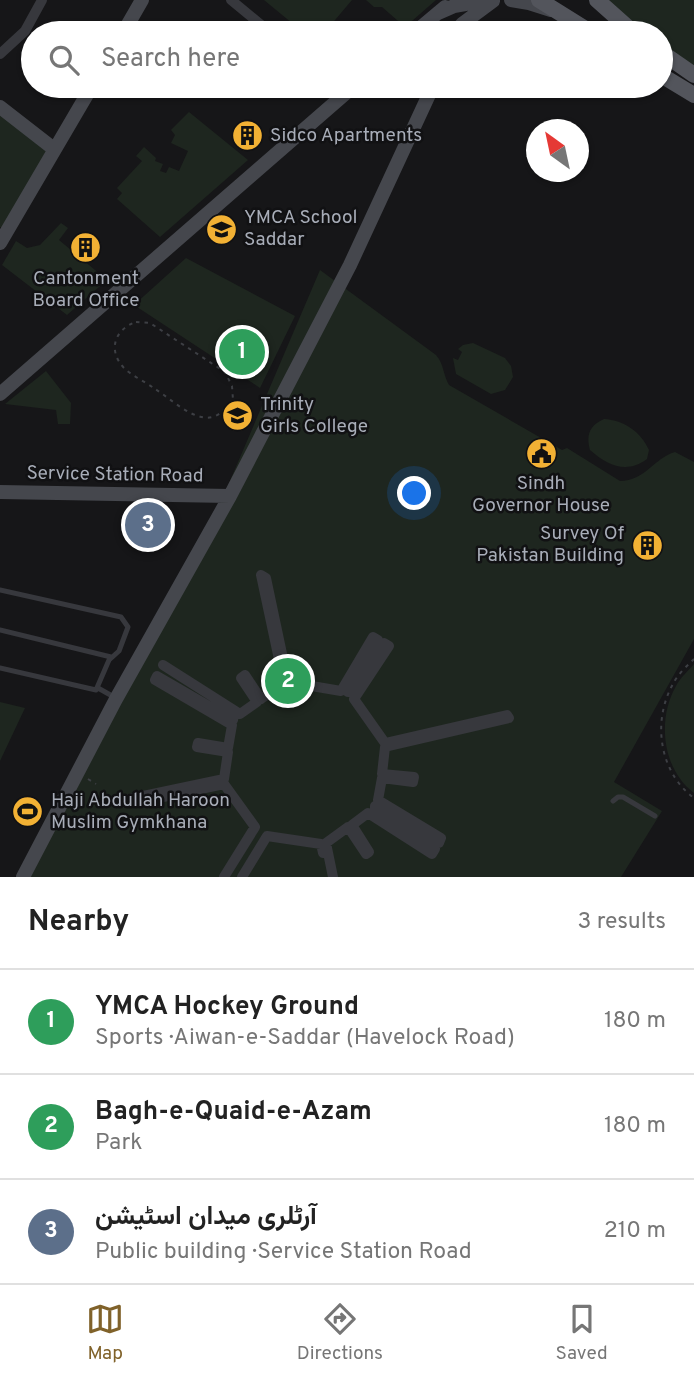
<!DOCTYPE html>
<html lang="en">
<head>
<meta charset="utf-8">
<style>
	:root { --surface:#fff; --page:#f2f2f2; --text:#222; --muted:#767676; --line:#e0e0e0; --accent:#80622a }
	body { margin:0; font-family:Overpass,Vazirmatn,sans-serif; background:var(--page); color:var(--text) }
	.compass { position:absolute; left:526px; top:119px; width:63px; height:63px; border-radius:50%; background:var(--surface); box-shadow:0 2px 5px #0004; rotate:327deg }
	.you { position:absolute; left:415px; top:494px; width:24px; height:24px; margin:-18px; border:5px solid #fff; border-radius:50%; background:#1a73e8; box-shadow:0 0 0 10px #1a73e833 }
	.badge { display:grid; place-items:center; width:46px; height:46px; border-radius:50%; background:var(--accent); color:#fff; font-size:23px; font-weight:700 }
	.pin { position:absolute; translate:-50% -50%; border:4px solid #fff; box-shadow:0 2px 7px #0006 }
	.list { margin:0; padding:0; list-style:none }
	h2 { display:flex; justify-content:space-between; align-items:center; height:91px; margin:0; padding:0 28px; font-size:30px }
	h2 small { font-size:23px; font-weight:400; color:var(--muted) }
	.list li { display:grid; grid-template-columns:46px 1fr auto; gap:21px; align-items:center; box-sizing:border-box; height:105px; padding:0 28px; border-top:2px solid var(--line) }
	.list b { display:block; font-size:26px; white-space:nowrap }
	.list p { margin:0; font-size:23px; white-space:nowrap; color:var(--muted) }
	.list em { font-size:23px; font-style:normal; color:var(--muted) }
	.icon { flex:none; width:38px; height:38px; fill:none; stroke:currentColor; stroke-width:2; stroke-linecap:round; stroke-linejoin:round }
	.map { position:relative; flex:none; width:694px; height:877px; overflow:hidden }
	.search { position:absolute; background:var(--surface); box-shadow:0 2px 5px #0004; left:21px; right:21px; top:21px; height:77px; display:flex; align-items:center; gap:18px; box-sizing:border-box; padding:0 24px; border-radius:38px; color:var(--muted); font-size:26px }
	.sheet { height:406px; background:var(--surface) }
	nav { display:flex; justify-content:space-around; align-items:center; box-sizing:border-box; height:98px; border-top:2px solid var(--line); background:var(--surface); font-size:19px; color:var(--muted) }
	nav a { display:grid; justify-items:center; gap:4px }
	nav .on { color:var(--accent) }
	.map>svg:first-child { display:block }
	.green { fill:#1e261f }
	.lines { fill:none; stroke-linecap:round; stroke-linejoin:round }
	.path { stroke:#3d3f44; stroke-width:2; stroke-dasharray:3.5 5; stroke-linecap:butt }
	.lane { stroke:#37383d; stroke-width:5 }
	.street { stroke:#37383d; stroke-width:10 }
	.secondary { stroke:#45474d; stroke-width:14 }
	.primary { stroke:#53555c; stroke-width:16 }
	.labels { text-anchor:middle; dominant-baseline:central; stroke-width:5; stroke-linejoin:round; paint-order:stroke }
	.poi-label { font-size:19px; fill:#a8adb8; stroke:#111113; text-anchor:start }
	.street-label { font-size:19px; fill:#a8adb8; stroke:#111113 }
</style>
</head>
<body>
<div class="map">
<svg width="694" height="877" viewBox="0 0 694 877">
	<rect width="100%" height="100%" fill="#161618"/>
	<path class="green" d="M 264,0 L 352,0 L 324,33 L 304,33 Z
		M 366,0 L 436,0 L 405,27 L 382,7 L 374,7 Z
		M 598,0 L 694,0 L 694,75 L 661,52 L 661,33 L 634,33 Z
		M 0,107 L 54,149 L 11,232 L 0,227 Z
		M 189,112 L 248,160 L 160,237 L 117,199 L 122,193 L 117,188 L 142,161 L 136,156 L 144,147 L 156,158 L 155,161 L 163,164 L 160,171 L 166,173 L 169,167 L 179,171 L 188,151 L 171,143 L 175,135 L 171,130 Z
		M 61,223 L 68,228 L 59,240 L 107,280 L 67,315 L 2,265 L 16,241 L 27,248 L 40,245 Z
		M 186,258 L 295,316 L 260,388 L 134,305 Z
		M 320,270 L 436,355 C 444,364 443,375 449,385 L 562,450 L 567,448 L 620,481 C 645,481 654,458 675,452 L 694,462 L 694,639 L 614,782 L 662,811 L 621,877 L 23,877 L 203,544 Z
		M 473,343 L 505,358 L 511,366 L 513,377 L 505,390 L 491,394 L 456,374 L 453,358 L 458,360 L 462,352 L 458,349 L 463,345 Z
		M 46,371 L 71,403 L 70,424 L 58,424 L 56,410 L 5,404 Z
		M 604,419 C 624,420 641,432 649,450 L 647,459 C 627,474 608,466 590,450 C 586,435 589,426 604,419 Z
		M 694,664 L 694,793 C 662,769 657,719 676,686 C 680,678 688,671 694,664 Z
		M 0,702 L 25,708 L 0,761 Z"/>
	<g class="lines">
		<path class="path" d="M 136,322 L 150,323 L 225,372 L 232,386 L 233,400 C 227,407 221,415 212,417 C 194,422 170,398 155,389 C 146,382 132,376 124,368 C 107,350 115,329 136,322 Z
			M 694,659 C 687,666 677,675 673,684 C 652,721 659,772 694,798
			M 88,779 L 96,784"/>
		<path class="lane" d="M 0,590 L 121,617 L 128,627 L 119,651 L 109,660 L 96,690 L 0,668
			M 0,630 L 111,657
			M 98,688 L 114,697
			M 613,801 L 618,797 L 623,797 L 655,816"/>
		<path class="street" d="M 231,0 L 271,33
			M 0,54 L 25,31 L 42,0
			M 163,665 L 240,714 L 257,702 L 241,678 L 245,675 L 261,699 L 284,683 L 261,575 L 266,578 L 288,682 L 341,691 L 373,637 L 378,640 L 347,688 L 348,692 L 353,692 L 384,643 L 389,646 L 354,699 L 385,743 L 507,715 L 509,718 L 385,747 L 382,774 L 414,777 L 413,782 L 382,778 L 378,800 L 441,838 L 439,843 L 380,806 L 375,806 L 375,812 L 435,849 L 432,854 L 368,813 L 352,825 L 369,852 L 366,854 L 348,827 L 326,843 L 333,877
			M 224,877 L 255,827 L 224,784 L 135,803 L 129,799 L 224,779 L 228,752 L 197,747 L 198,743 L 228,748 L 232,725 L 155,680 L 157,676 L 233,720 L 234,715 L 229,711
			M 242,877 L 267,836 L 321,844 L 323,853"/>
		<path class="secondary" d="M 511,0 L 529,3 L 551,10
			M 438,13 L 454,6 L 488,0
			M 462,24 L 493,1
			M 123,33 L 142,0
			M 414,33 L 445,7
			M 0,107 L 54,149
			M 0,243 L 92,86
			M 0,394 L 354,86
			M 0,492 L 230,496
			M 23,877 L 116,699 L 230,496 L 350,265 L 433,86"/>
		<path class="primary" d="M 539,0 L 592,33
			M 597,0 L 634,33
			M 661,52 L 694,75
			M 661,75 L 694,95"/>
	</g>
	<defs>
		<symbol id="building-disc" viewBox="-11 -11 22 22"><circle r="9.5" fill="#f2b134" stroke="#111113"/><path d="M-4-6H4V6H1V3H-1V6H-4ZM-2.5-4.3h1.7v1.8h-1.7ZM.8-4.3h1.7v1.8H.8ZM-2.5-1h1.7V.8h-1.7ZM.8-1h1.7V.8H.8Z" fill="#111"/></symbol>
		<symbol id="school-disc" viewBox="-11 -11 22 22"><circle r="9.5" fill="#f2b134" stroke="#111113"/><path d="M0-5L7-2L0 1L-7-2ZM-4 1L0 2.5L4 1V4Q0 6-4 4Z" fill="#111"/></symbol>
		<symbol id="university-disc" viewBox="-11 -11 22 22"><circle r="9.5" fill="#f2b134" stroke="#111113"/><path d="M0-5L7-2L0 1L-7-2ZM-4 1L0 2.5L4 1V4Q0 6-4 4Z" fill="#111"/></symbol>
		<symbol id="civic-disc" viewBox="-11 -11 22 22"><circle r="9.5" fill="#f2b134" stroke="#111113"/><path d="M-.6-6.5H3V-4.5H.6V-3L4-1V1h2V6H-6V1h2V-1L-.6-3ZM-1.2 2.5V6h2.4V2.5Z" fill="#111"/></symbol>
		<symbol id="stadium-disc" viewBox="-11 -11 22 22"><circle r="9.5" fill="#f2b134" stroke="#111113"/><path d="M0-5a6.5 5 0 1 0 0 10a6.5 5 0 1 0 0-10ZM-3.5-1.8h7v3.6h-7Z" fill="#111"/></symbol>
	</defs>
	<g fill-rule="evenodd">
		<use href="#building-disc" x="230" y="118" width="35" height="35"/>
		<use href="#school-disc" x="204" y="212" width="35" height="35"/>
		<use href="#building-disc" x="68" y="230" width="35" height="35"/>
		<use href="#university-disc" x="220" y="398" width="35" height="35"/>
		<use href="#civic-disc" x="524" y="436" width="35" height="35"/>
		<use href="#building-disc" x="630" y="528" width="35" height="35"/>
		<use href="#stadium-disc" x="10" y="794" width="35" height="35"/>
	</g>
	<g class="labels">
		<g class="poi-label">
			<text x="270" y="136">Sidco Apartments</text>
			<text x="244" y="218">YMCA School<tspan x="244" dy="22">Saddar</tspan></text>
			<text x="86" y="279" text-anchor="middle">Cantonment<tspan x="86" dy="22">Board Office</tspan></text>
			<text x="260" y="405">Trinity<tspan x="260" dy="22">Girls College</tspan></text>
			<text x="541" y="484" text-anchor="middle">Sindh<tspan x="541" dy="22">Governor House</tspan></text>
			<text x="624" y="534" text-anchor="end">Survey Of<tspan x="624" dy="22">Pakistan Building</tspan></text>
			<text x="51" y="801">Haji Abdullah Haroon<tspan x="51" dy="22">Muslim Gymkhana</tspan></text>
		</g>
		<g class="street-label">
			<text transform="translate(115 475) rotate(1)">Service Station Road</text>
		</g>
	</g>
</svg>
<svg class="compass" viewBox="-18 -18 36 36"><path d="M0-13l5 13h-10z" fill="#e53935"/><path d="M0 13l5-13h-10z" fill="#767676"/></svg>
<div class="you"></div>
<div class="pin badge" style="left:242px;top:352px;background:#2e9e5b">1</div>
<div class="pin badge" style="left:288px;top:681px;background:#2e9e5b">2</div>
<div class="pin badge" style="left:148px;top:525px;background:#5c6f8a">3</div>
<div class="search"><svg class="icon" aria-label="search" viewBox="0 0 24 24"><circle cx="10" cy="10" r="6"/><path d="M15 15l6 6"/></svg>Search here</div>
</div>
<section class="sheet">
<h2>Nearby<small>3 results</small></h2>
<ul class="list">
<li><span class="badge" style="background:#2e9e5b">1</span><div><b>YMCA Hockey Ground</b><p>Sports · Aiwan-e-Saddar (Havelock Road)</p></div><em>180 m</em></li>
<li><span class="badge" style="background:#2e9e5b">2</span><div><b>Bagh-e-Quaid-e-Azam</b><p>Park</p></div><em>180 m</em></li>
<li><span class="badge" style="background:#5c6f8a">3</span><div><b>آرٹلری میدان اسٹیشن</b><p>Public building · Service Station Road</p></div><em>210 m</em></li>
</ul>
</section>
<nav>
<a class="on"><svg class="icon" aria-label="map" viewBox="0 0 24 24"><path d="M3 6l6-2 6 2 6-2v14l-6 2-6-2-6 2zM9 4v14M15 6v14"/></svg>Map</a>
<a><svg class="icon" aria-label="directions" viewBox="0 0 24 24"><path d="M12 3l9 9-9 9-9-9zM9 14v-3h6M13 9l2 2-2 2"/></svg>Directions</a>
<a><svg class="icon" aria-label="saved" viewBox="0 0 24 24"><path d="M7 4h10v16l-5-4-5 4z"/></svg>Saved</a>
</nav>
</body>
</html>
